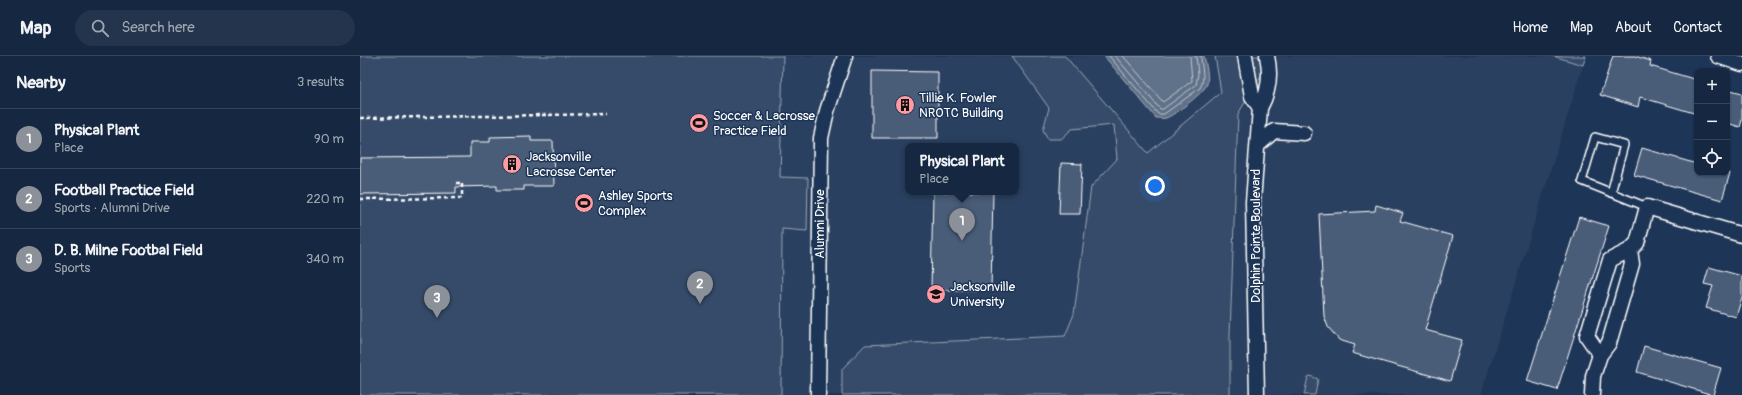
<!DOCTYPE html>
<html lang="en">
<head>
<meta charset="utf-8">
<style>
	:root { --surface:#162841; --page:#23344c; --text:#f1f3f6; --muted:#9ea6b1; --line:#35445a; --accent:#8c9099 }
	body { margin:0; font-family:Pangolin,sans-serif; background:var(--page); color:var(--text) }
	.controls { position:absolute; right:12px; top:12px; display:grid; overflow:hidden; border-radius:8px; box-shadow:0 1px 3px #0004 }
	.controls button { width:36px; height:36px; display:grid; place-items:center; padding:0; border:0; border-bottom:1px solid var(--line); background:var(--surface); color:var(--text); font:20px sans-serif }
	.you { position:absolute; left:795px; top:130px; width:14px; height:14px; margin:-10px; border:3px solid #fff; border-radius:50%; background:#1a73e8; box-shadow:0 0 0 6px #1a73e833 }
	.badge { display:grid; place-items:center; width:26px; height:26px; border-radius:50%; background:var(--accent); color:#fff; font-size:13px; font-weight:700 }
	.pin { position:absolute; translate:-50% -33px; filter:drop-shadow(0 1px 2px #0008) }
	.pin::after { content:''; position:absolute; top:21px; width:14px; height:12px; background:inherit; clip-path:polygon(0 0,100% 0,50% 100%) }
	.popup { position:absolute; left:545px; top:87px; width:114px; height:52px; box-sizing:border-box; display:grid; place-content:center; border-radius:8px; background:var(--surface); filter:drop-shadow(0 1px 3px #0005); font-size:13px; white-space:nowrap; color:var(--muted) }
	.popup b { font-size:15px; color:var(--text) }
	.popup::after { content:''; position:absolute; left:50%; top:100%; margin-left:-8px; border:8px solid transparent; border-top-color:var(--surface) }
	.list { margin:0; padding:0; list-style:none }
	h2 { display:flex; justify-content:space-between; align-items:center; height:52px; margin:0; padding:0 16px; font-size:17px }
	h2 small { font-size:13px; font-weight:400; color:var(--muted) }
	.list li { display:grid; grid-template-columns:26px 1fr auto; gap:12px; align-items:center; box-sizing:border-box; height:60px; padding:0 16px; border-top:1px solid var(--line) }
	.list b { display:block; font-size:15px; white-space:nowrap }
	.list p { margin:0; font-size:13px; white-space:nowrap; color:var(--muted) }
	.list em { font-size:13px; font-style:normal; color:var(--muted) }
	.icon { flex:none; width:22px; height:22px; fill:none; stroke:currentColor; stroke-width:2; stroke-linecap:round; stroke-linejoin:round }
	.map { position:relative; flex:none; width:1382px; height:339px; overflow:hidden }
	header { display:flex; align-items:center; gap:24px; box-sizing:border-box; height:56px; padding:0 20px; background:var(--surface); border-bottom:1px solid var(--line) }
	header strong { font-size:19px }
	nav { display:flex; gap:22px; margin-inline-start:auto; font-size:14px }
	.search { width:280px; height:36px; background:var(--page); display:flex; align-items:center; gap:10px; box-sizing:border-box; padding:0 14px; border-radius:22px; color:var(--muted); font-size:15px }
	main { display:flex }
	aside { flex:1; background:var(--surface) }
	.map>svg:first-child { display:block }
	.built { fill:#2a4161; fill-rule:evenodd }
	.green { fill:#364b69; stroke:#9aa5b4 }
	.water { fill:#617289; stroke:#a0aab8 }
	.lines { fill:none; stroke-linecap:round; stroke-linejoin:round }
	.shore { stroke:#c0c7d0; stroke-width:1 }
	.building { fill:#4a5d79; stroke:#fff }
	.service-casing { stroke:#fff; stroke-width:10 }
	.minor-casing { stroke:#fff; stroke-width:17 }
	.path { stroke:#fff; stroke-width:2.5; stroke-dasharray:4 3; stroke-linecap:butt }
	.service { stroke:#1d3557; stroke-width:7 }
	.minor { stroke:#1d3557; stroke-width:14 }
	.labels { text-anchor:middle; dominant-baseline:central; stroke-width:3; stroke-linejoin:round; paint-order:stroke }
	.poi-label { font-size:13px; fill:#fff; stroke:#1d3557; text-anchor:start }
	.street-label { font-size:13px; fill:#fff; stroke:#1d3557 }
</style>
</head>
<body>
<header>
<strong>Map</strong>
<div class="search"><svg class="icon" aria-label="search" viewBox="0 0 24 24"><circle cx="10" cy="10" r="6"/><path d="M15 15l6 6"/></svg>Search here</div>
<nav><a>Home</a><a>Map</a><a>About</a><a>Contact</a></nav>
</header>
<main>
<aside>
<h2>Nearby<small>3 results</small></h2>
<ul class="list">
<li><span class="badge">1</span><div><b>Physical Plant</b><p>Place</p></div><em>90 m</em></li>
<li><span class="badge">2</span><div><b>Football Practice Field</b><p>Sports · Alumni Drive</p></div><em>220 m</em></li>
<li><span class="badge">3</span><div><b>D. B. Milne Footbal Field</b><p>Sports</p></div><em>340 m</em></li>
</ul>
</aside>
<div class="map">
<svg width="1382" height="339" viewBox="0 0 1382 339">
	<rect width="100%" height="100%" fill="#1d3557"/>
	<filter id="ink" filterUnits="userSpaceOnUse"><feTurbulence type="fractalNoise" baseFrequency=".025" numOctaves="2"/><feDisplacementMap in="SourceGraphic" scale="8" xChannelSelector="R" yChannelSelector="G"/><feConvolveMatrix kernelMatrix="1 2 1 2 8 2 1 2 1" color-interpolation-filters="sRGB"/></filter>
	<g filter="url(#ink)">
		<path class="built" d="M 0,0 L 1226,0 L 1121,339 L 0,339 ZM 548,90 L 656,90 L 656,136 L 548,136 Z"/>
		<path class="green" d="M 0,0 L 423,0 L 420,121 L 448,122 L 447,175 L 422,173 L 421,339 L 0,339 Z
			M 652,0 L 705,0 L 788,97 L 861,36 L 855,0 L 913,0 L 878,58 L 870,278 L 870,339 L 482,339 L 482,313 L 505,289 L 705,280 L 714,258 L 731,131 L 757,103 L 754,69 L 712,73 L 701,83 L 688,83 L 683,74 L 689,52 Z
			M 1193,0 L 1226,0 L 1223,9 Z
			M 950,320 L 958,323 L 955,339 L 944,339 L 948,321 Z"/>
		<path class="water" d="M 744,0 L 844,0 C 846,9 849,19 847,28 C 845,36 813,60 806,62 C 803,63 799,62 796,62 Z"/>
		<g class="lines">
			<path class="shore" d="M 749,0 L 798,58 L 804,58 L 840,32 C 846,22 841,11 841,0
				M 755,0 L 800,53 L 803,53 L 836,29 L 838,18 L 836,0
				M 763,0 L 803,46 L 832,25 L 830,0"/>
		</g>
		<path class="building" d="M 1253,0 L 1275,0 L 1291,5 L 1290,10 L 1337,24 L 1337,58 L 1280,41 L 1278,51 L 1240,39 Z
			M 512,15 L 578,16 L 578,82 L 512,82 Z
			M 1367,33 L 1382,37 L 1382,64 L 1380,71 L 1367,67 Z
			M 171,80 L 171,85 L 193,85 L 194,130 L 164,130 L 164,134 L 137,134 L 137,130 L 96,131 L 96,137 L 0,138 L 0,102 L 110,101 L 110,86 L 130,86 L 130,81 Z
			M 1282,92 L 1337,108 L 1337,117 L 1370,117 L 1362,144 L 1274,119 Z
			M 701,107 L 722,108 L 720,158 L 699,158 Z
			M 573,136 L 633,136 L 631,234 L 571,234 Z
			M 1016,149 L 1043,157 L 1040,165 L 1093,180 L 1065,274 L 1102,284 L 1090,325 L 992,297 L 995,289 L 979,284 L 968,271 L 964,260 L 959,158 L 1015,155 Z
			M 1219,161 L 1249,170 L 1197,334 L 1167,325 Z
			M 1349,211 L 1382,220 L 1382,241 L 1376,261 L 1346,252 L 1353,230 L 1344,228 Z
			M 1284,290 L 1361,312 L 1353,339 L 1277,316 Z"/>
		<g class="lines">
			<defs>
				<path id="service" d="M 1251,137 L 1264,89 L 1235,81 L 1222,125 L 1287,151"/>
				<path id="minor" d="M 885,0 L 892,40 L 900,52 L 893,146 L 897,339
					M 1358,0 L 1382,8
					M 900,52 C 909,36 911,18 907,0
					M 898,89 L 914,75 L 944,77
					M 1240,299 L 1227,280 L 1250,204 L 1270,194 L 1277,187 L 1287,151 L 1382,179
					M 458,339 L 461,82 L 467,55 L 485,0
					M 1232,339 L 1233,320 L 1240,299 L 1249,287 L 1272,208 L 1270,194"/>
			</defs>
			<use href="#service" class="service-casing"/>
			<use href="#minor" class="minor-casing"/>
			<path class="path" d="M 0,62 L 246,58
				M 0,143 L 102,142 L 102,127 L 96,127"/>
			<use href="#service" class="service"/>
			<use href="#minor" class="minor"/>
		</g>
	</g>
	<defs>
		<symbol id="building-disc" viewBox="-11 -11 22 22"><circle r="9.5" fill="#ff9aa2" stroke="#1d3557"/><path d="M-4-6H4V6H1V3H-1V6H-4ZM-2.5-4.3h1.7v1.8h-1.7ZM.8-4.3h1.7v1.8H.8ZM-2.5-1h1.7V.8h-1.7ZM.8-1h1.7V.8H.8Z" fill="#111"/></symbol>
		<symbol id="stadium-disc" viewBox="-11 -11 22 22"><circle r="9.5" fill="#ff9aa2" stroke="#1d3557"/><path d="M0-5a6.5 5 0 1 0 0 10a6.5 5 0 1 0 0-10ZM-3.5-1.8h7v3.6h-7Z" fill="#111"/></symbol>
		<symbol id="university-disc" viewBox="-11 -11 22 22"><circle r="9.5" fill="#ff9aa2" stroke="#1d3557"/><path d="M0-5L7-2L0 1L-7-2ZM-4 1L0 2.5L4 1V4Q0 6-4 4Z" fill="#111"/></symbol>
	</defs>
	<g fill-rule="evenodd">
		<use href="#building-disc" x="534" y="38" width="22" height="22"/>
		<use href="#stadium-disc" x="328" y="56" width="22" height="22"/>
		<use href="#building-disc" x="141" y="97" width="22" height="22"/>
		<use href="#stadium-disc" x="213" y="136" width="22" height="22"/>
		<use href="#university-disc" x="565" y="227" width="22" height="22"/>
	</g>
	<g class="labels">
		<g class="poi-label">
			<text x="559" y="42">Tillie K. Fowler<tspan x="559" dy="15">NROTC Building</tspan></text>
			<text x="353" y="60">Soccer &amp; Lacrosse<tspan x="353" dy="15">Practice Field</tspan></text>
			<text x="166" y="101">Jacksonville<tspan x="166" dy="15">Lacrosse Center</tspan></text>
			<text x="238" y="140">Ashley Sports<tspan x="238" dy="15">Complex</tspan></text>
			<text x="590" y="231">Jacksonville<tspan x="590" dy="15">University</tspan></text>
		</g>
		<g class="street-label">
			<text transform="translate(460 168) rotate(-90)">Alumni Drive</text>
			<text transform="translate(896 180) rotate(-90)">Dolphin Pointe Boulevard</text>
		</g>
	</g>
</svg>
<div class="controls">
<button>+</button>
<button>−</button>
<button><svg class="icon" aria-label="locate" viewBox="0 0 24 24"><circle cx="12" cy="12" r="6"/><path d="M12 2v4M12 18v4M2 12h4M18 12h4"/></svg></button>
</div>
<div class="you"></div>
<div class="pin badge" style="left:602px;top:185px">1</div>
<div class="popup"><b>Physical Plant</b>Place</div>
<div class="pin badge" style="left:340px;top:248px">2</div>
<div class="pin badge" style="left:77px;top:262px">3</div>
</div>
</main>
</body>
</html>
